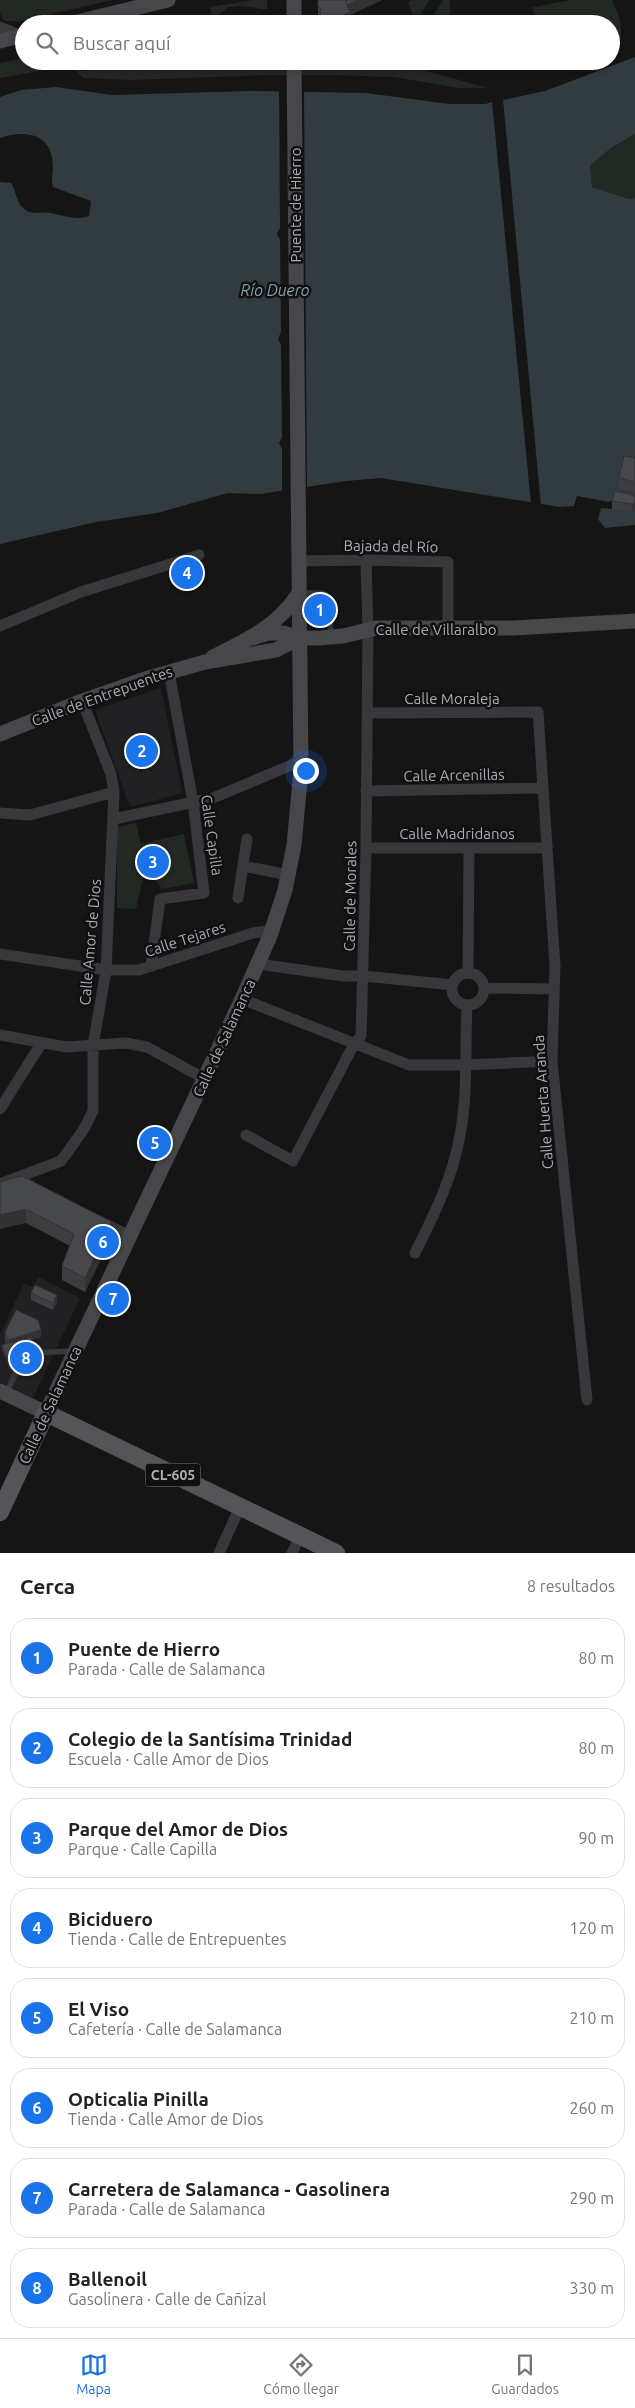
<!DOCTYPE html>
<html lang="es">
<head>
<meta charset="utf-8">
<style>
	:root { --surface:#fff; --page:#f6f6f6; --text:#222; --muted:#767676; --line:#e0e0e0; --accent:#1a73e8 }
	body { margin:0; font-family:Ubuntu,sans-serif; background:var(--page); color:var(--text) }
	.you { position:absolute; left:305px; top:770px; width:18px; height:18px; margin:-12px; border:4px solid #fff; border-radius:50%; background:#1a73e8; box-shadow:0 0 0 8px #1a73e833 }
	.badge { display:grid; place-items:center; width:32px; height:32px; border-radius:50%; background:var(--accent); color:#fff; font-size:16px; font-weight:700 }
	.pin { position:absolute; translate:-50% -50%; border:2px solid #fff; box-shadow:0 1px 5px #0006 }
	.list { margin:0; padding:0; list-style:none }
	h2 { display:flex; justify-content:space-between; align-items:center; height:65px; margin:0; padding:0 20px; font-size:21px }
	h2 small { font-size:16px; font-weight:400; color:var(--muted) }
	.list li { display:grid; grid-template-columns:32px 1fr auto; gap:15px; align-items:center; box-sizing:border-box; height:80px; margin:0 10px 10px; padding:0 10px; border:1px solid var(--line); border-radius:20px }
	.list b { display:block; font-size:19px; white-space:nowrap }
	.list p { margin:0; font-size:16px; white-space:nowrap; color:var(--muted) }
	.list em { font-size:16px; font-style:normal; color:var(--muted) }
	.icon { flex:none; width:28px; height:28px; fill:none; stroke:currentColor; stroke-width:2; stroke-linecap:round; stroke-linejoin:round }
	.map { position:relative; flex:none; width:635px; height:1553px; overflow:hidden }
	.search { position:absolute; background:var(--surface); box-shadow:0 2px 8px #0003; left:15px; right:15px; top:15px; height:55px; display:flex; align-items:center; gap:12px; box-sizing:border-box; padding:0 18px; border-radius:28px; color:var(--muted); font-size:19px }
	.sheet { height:785px; background:var(--surface) }
	nav { display:flex; justify-content:space-around; align-items:center; box-sizing:border-box; height:70px; border-top:1px solid var(--line); background:var(--surface); font-size:14px; color:var(--muted) }
	nav a { display:grid; justify-items:center; gap:2px }
	nav .on { color:var(--accent) }
	.map>svg:first-child { display:block }
	.built { fill:#212123 }
	.green { fill:#222822 }
	.water { fill:#323b3f }
	.pier { fill:#151516 }
	.lines { fill:none; stroke-linecap:round; stroke-linejoin:round }
	.lane { stroke:#36383b; stroke-width:5.5 }
	.street { stroke:#36383b; stroke-width:11 }
	.secondary { stroke:#45474b; stroke-width:15 }
	.primary { stroke:#535559; stroke-width:18 }
	.wall { fill:#3d3e40 }
	.shaded-wall { fill:#323234 }
	.building { fill:#47484b; stroke:#323234 }
	.labels { text-anchor:middle; dominant-baseline:central; stroke-width:5; stroke-linejoin:round; paint-order:stroke }
	.shield { fill:#101011; stroke:#7a7f84; stroke-width:1 }
	.shield-label { font-size:14px; font-weight:bold; fill:#a8aeb5 }
	.street-label { font-size:15px; fill:#a8aeb5; stroke:#101011 }
	.water-label { font-size:16px; font-style:italic; fill:#849fab; stroke:#101011 }
</style>
</head>
<body>
<div class="map">
<svg width="635" height="1553" viewBox="0 0 635 1553">
	<rect width="100%" height="100%" fill="#151516"/>
	<path class="built" d="M 161,688 L 182,793 L 130,807 L 95,710 Z
		M 38,1277 L 80,1298 L 33,1398 L 0,1382 L 0,1334 L 24,1283 L 33,1287 Z"/>
	<path class="green" d="M 0,0 L 113,0 L 21,21 L 4,21 L 0,12 Z
		M 253,0 L 267,0 L 267,9 C 254,9 244,4 230,7 C 223,9 219,17 212,17 L 210,7 Z
		M 412,0 L 430,0 L 415,22 L 408,2 Z
		M 443,0 L 450,0 L 450,24 L 428,24 Z
		M 571,0 L 612,0 C 618,14 624,26 620,41 L 611,46 L 611,24 L 534,24 L 533,7 Z
		M 24,58 L 24,61 L 145,61 L 80,64 L 0,78 L 0,63 Z
		M 201,63 L 398,66 L 417,68 L 487,88 L 458,88 L 394,77 L 327,75 L 270,75 L 132,80 L 83,78 L 76,71 Z
		M 635,134 L 635,198 L 629,199 L 592,187 L 590,166 L 611,148 Z
		M 136,823 L 141,844 L 184,834 L 194,883 L 162,889 L 155,880 L 143,879 L 136,909 L 117,908 L 117,827 Z"/>
	<path class="water" d="M 635,57 L 635,134 L 611,148 L 590,166 L 592,187 L 629,199 L 635,198 L 635,505 L 615,499 L 609,502 L 577,496 L 574,506 L 560,507 L 381,478 L 346,481 L 260,494 L 228,493 L 157,513 L 96,522 L 0,544 L 0,182 L 11,183 C 16,190 16,202 23,208 C 31,216 40,211 50,213 C 64,215 75,221 89,216 L 91,201 L 53,187 C 51,179 53,175 53,167 C 53,134 26,129 0,138 L 0,97 L 21,90 L 56,87 L 112,95 L 249,91 L 366,93 L 449,104 L 485,104 L 545,91 Z
		M 601,508 L 635,511 L 635,525 L 605,528 L 598,519 Z"/>
	<path class="pier" d="M 279,89 L 304,89 L 307,489 L 282,493 L 282,449 L 279,443 L 282,437 L 281,345 L 278,339 L 281,332 L 280,240 L 277,234 L 280,228 Z
		M 503,99 L 541,506 L 531,504 L 492,101 Z"/>
	<g class="lines">
		<path class="lane" d="M 301,593 L 322,593 L 329,597 L 331,635
			M 30,1353 L 73,1351
			M 6,1394 L 21,1361"/>
		<path class="street" d="M 0,27 L 20,35
			M 298,561 L 366,560 L 448,562 L 448,628
			M 0,626 L 81,592 L 199,555
			M 367,713 L 538,712 L 555,966 L 552,1061 L 587,1400
			M 366,791 L 542,788
			M 0,813 L 30,815 L 114,792
			M 114,819 L 213,798 L 301,761
			M 366,848 L 547,848
			M 243,866 L 289,875
			M 238,898 L 247,839
			M 0,954 L 106,970 L 139,970 L 253,933 L 272,930
			M 258,964 L 343,976 L 364,976 L 453,985
			M 151,966 L 160,899 L 204,893 L 193,802 L 169,672
			M 468,973 L 469,848
			M452 989a16 16 0 1 1 32 0a16 16 0 1 1-32 0Z
			M 485,988 L 553,989
			M 242,999 L 409,1065 L 464,1065 L 552,1061
			M 0,1035 L 66,1047 L 126,1043 L 147,1047 L 205,1079
			M 0,1109 L 41,1044
			M 246,1135 L 293,1161 L 354,1044 L 361,1036 L 366,848 L 368,629 L 366,560
			M 0,1184 L 61,1161 L 84,1129 L 93,1111 L 93,1046 L 106,970 L 114,792 L 111,774 L 82,701
			M 99,1221 L 130,1236
			M 415,1253 C 434,1215 453,1177 460,1135 C 468,1093 465,1048 467,1005
			M 219,1553 L 240,1507
			M 292,1553 L 300,1536"/>
		<path class="secondary" d="M 69,24 L 168,0
			M 294,24 L 294,0
			M 0,41 L 24,35
			M 252,638 L 268,633 L 284,633 L 299,638 L 319,638 L 343,636 L 376,628 L 514,628 L 635,621
			M 213,657 C 246,641 278,626 299,593
			M 0,734 L 82,701 L 145,679 L 205,662 L 276,650 L 299,638
			M 0,1391 L 46,1413 L 242,999 L 270,936 L 285,890 L 294,845 L 301,770 L 294,61"/>
		<path class="primary" d="M 0,1512 L 46,1413 L 336,1553"/>
	</g>
	<path class="wall" d="M 318,0 L 382,0 L 350,15 L 350,24 L 320,24 L 320,22 L 318,21 Z
		M 528,61 L 552,61 L 552,65 L 529,68 Z
		M 635,458 L 635,492 L 633,492 L 619,488 L 619,477 Z
		M 635,497 L 635,511 L 632,512 L 612,509 L 612,501 Z
		M 0,1182 L 112,1236 L 85,1292 L 62,1280 L 62,1266 L 70,1246 L 26,1223 Z
		M 31,1293 L 57,1302 L 53,1310 L 31,1300 Z
		M 5,1332 L 41,1337 L 32,1340 L 38,1360 L 10,1370 L 2,1349 L 2,1345 L 6,1344 L 5,1340 Z"/>
	<path class="shaded-wall" d="M 358,0 L 382,0 L 350,15 L 350,24 L 332,24 L 332,20 L 346,3 Z
		M 635,503 L 635,511 L 632,512 L 632,504 Z
		M 26,1209 L 26,1223 L 0,1229 L 0,1215 Z
		M 112,1222 L 112,1236 L 85,1292 L 85,1278 Z
		M 57,1295 L 57,1302 L 53,1310 L 53,1303 Z
		M 41,1330 L 41,1337 L 8,1348 L 8,1340 Z
		M 38,1356 L 38,1360 L 10,1370 L 10,1367 Z"/>
	<path class="building" d="M 318,0 L 346,0 L 346,3 L 350,12 L 332,20 L 320,20 L 321,8 L 318,7 Z
		M 347,0 L 358,0 L 347,5 L 346,3 Z
		M 624,456 L 635,458 L 635,481 L 633,482 L 619,477 Z
		M 615,491 L 630,494 L 635,497 L 635,503 L 632,504 L 612,501 Z
		M 22,1176 L 112,1222 L 85,1278 L 62,1266 L 74,1234 L 26,1209 L 0,1215 L 0,1182 Z
		M 35,1285 L 57,1295 L 53,1303 L 31,1293 Z
		M 16,1310 L 38,1320 L 41,1330 L 8,1340 L 5,1332 Z
		M 31,1337 L 38,1356 L 10,1367 L 2,1345 Z"/>
	<g class="labels">
		<rect class="shield" x="145.5" y="1463.5" width="55" height="23" rx="4"/>
		<g class="shield-label">
			<text x="173" y="1475">CL-605</text>
		</g>
		<g class="street-label">
			<text transform="translate(295 205) rotate(-90)">Puente de Hierro</text>
			<text transform="translate(391 546) rotate(1)">Bajada del Río</text>
			<text x="436" y="629">Calle de Villaralbo</text>
			<text transform="translate(102 696) rotate(-20)">Calle de Entrepuentes</text>
			<text x="452" y="698">Calle Moraleja</text>
			<text transform="translate(454 775) rotate(-1)">Calle Arcenillas</text>
			<text x="457" y="833">Calle Madridanos</text>
			<text transform="translate(212 835) rotate(82)">Calle Capilla</text>
			<text transform="translate(350 896) rotate(-89)">Calle de Morales</text>
			<text transform="translate(185 939) rotate(-18)">Calle Tejares</text>
			<text transform="translate(90 942) rotate(-85)">Calle Amor de Dios</text>
			<text transform="translate(224 1038) rotate(-65)">Calle de Salamanca</text>
			<text transform="translate(543 1102) rotate(-94)">Calle Huerta Aranda</text>
			<text transform="translate(50 1405) rotate(-65)">Calle de Salamanca</text>
		</g>
		<g class="water-label">
			<text x="275" y="290">Río Duero</text>
		</g>
	</g>
</svg>
<div class="you"></div>
<div class="pin badge" style="left:320px;top:610px">1</div>
<div class="pin badge" style="left:142px;top:751px">2</div>
<div class="pin badge" style="left:153px;top:862px">3</div>
<div class="pin badge" style="left:187px;top:573px">4</div>
<div class="pin badge" style="left:155px;top:1143px">5</div>
<div class="pin badge" style="left:103px;top:1242px">6</div>
<div class="pin badge" style="left:113px;top:1299px">7</div>
<div class="pin badge" style="left:26px;top:1358px">8</div>
<div class="search"><svg class="icon" aria-label="search" viewBox="0 0 24 24"><circle cx="10" cy="10" r="6"/><path d="M15 15l6 6"/></svg>Buscar aquí</div>
</div>
<section class="sheet">
<h2>Cerca<small>8 resultados</small></h2>
<ul class="list">
<li><span class="badge">1</span><div><b>Puente de Hierro</b><p>Parada · Calle de Salamanca</p></div><em>80 m</em></li>
<li><span class="badge">2</span><div><b>Colegio de la Santísima Trinidad</b><p>Escuela · Calle Amor de Dios</p></div><em>80 m</em></li>
<li><span class="badge">3</span><div><b>Parque del Amor de Dios</b><p>Parque · Calle Capilla</p></div><em>90 m</em></li>
<li><span class="badge">4</span><div><b>Biciduero</b><p>Tienda · Calle de Entrepuentes</p></div><em>120 m</em></li>
<li><span class="badge">5</span><div><b>El Viso</b><p>Cafetería · Calle de Salamanca</p></div><em>210 m</em></li>
<li><span class="badge">6</span><div><b>Opticalia Pinilla</b><p>Tienda · Calle Amor de Dios</p></div><em>260 m</em></li>
<li><span class="badge">7</span><div><b>Carretera de Salamanca - Gasolinera</b><p>Parada · Calle de Salamanca</p></div><em>290 m</em></li>
<li><span class="badge">8</span><div><b>Ballenoil</b><p>Gasolinera · Calle de Cañizal</p></div><em>330 m</em></li>
</ul>
</section>
<nav>
<a class="on"><svg class="icon" aria-label="map" viewBox="0 0 24 24"><path d="M3 6l6-2 6 2 6-2v14l-6 2-6-2-6 2zM9 4v14M15 6v14"/></svg>Mapa</a>
<a><svg class="icon" aria-label="directions" viewBox="0 0 24 24"><path d="M12 3l9 9-9 9-9-9zM9 14v-3h6M13 9l2 2-2 2"/></svg>Cómo llegar</a>
<a><svg class="icon" aria-label="saved" viewBox="0 0 24 24"><path d="M7 4h10v16l-5-4-5 4z"/></svg>Guardados</a>
</nav>
</body>
</html>
